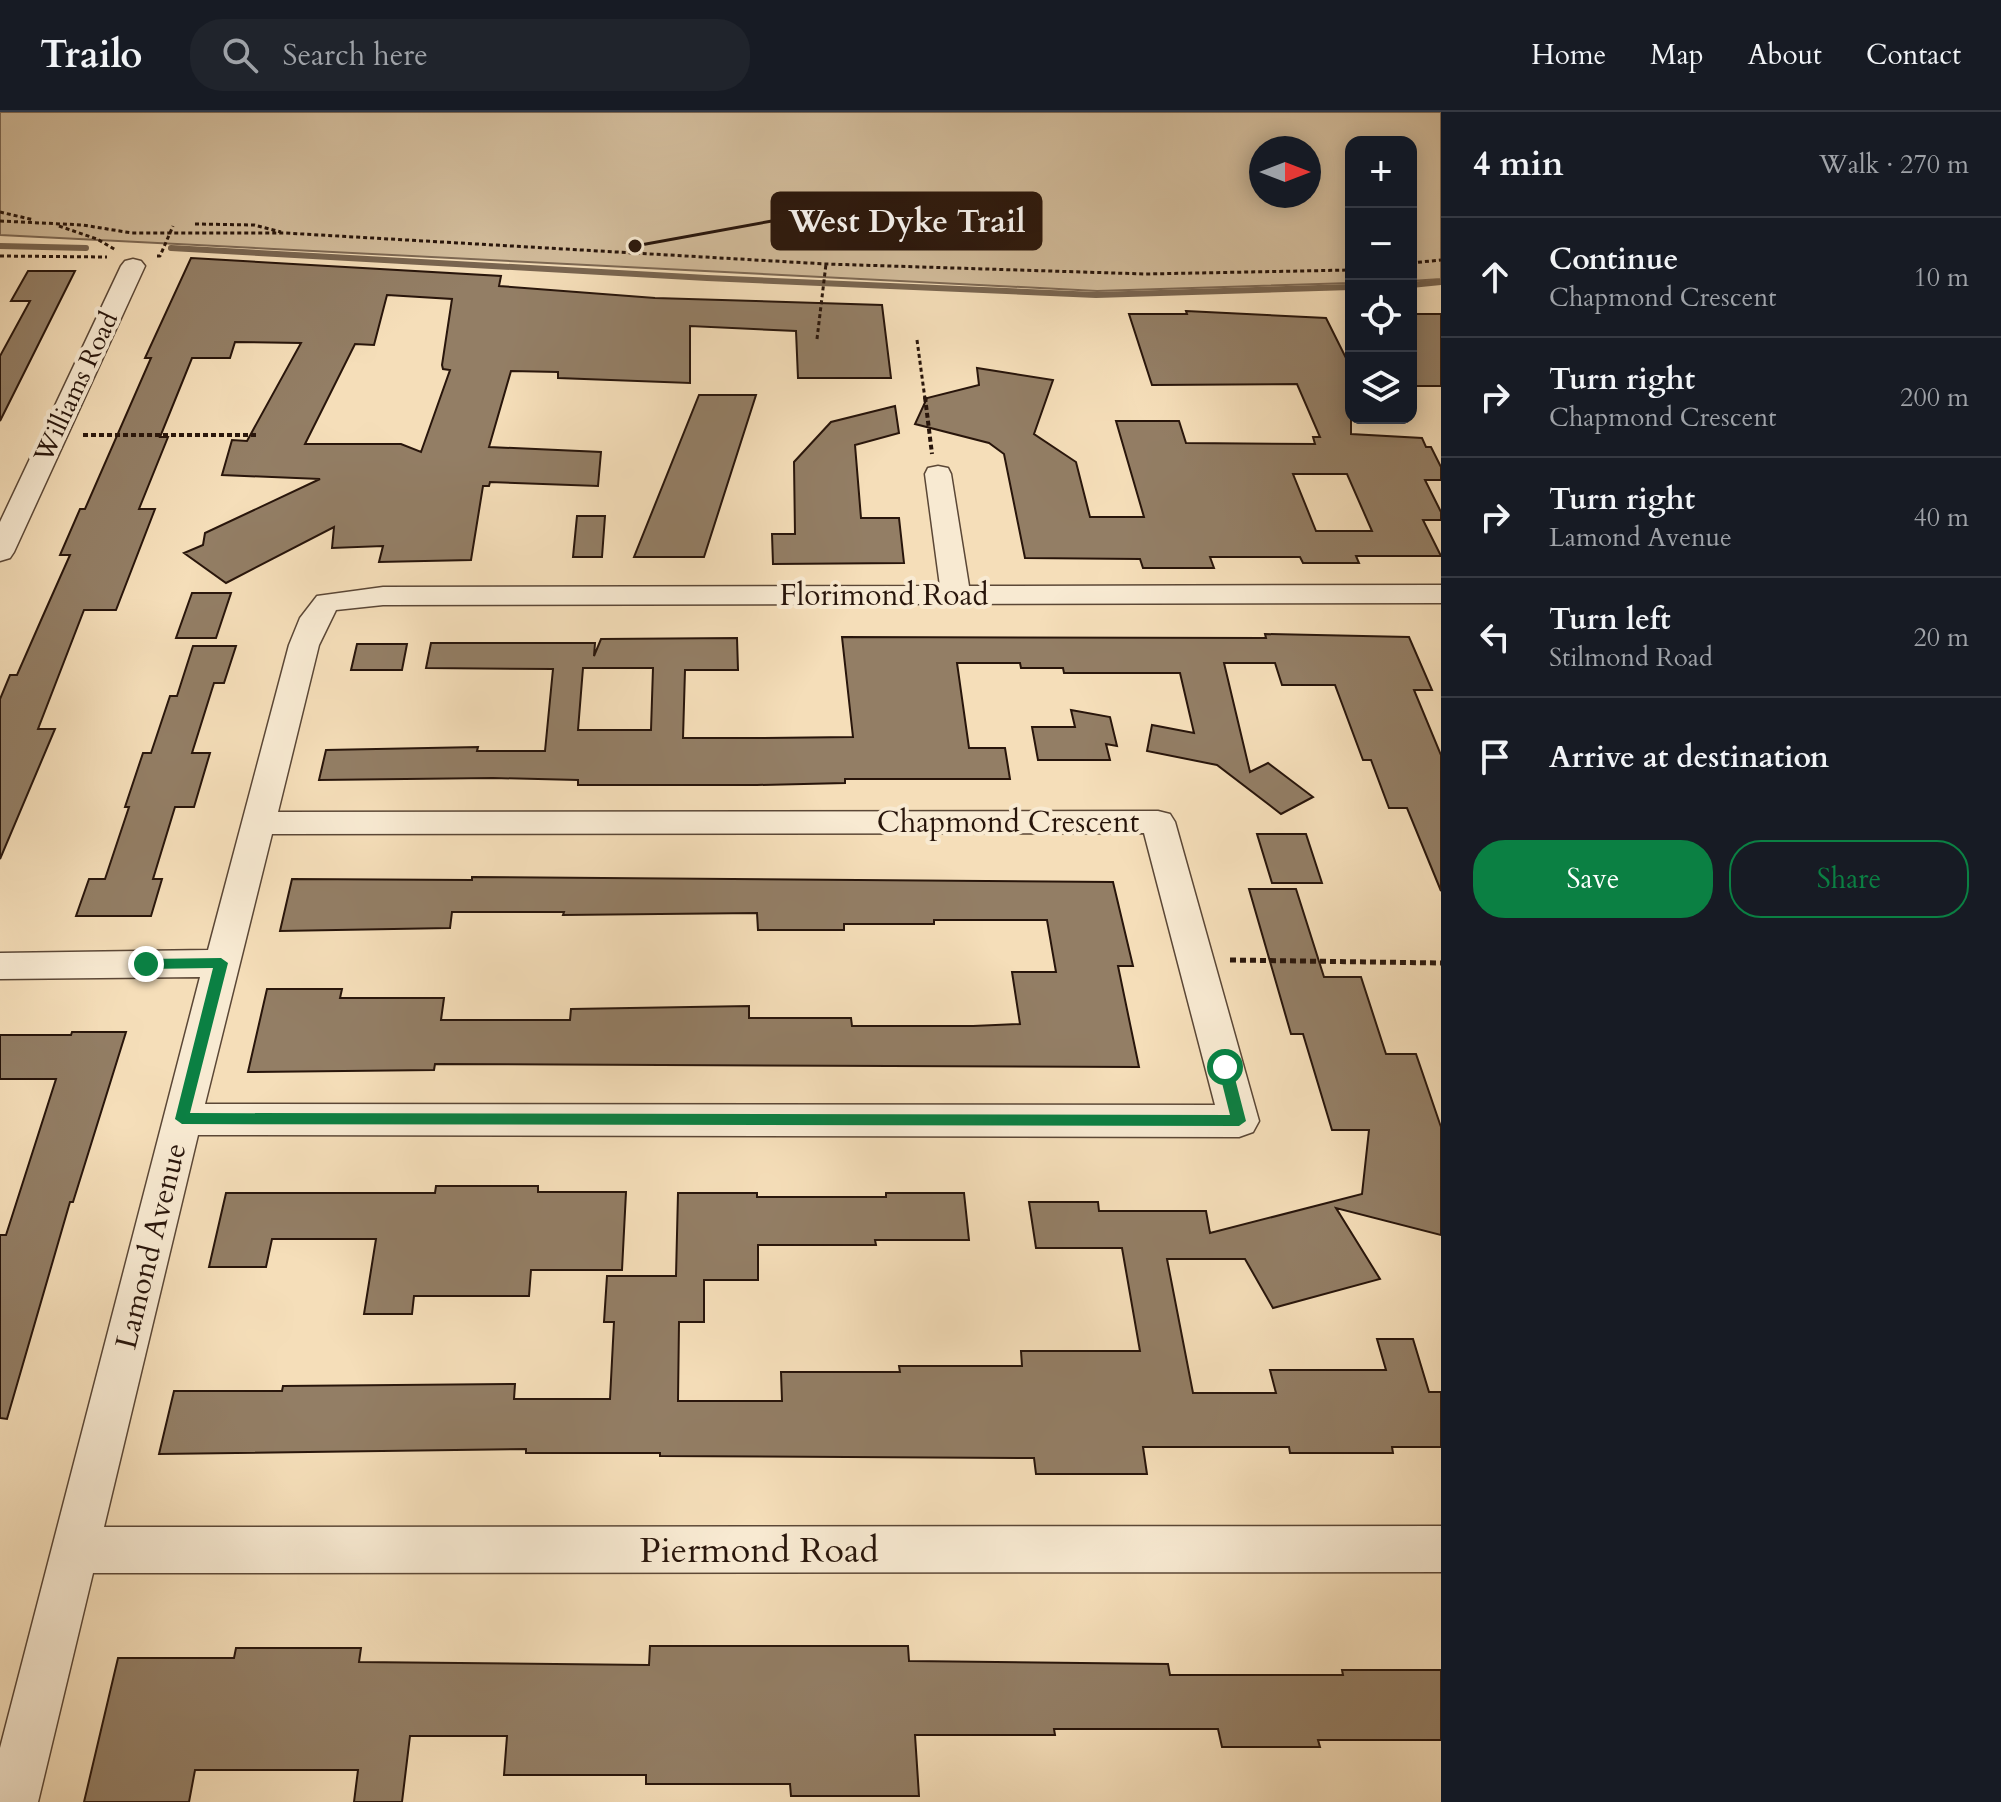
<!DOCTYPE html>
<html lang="en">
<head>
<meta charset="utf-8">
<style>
	:root { --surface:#171b24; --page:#20242c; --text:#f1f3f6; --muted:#9ea1a6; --line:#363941; --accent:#0b8043 }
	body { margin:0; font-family:Cardo,serif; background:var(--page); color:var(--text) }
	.controls { position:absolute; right:24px; top:24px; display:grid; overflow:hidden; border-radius:16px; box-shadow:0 4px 20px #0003 }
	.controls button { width:72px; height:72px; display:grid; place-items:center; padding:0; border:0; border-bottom:2px solid var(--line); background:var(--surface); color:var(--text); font:40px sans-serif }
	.compass { position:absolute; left:1249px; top:24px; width:72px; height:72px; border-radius:50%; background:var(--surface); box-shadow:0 4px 20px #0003; rotate:90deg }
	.stop { position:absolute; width:24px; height:24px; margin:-18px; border:6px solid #0b8043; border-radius:50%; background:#fff }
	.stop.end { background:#0b8043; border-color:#fff; box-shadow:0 2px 8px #0008 }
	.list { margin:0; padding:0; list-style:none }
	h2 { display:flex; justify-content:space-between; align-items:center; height:104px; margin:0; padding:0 32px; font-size:34px }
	h2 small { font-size:26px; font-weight:400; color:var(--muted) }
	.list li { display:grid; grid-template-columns:52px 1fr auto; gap:24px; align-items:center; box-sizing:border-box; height:120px; padding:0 32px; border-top:2px solid var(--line) }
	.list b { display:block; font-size:30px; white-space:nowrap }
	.list p { margin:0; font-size:26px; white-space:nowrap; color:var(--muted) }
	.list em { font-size:26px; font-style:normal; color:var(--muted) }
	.actions { display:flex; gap:16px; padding:24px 32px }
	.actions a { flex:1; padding:18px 0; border:2px solid var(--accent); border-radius:32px; text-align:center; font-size:28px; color:var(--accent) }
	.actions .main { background:var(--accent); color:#fff }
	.icon { flex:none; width:44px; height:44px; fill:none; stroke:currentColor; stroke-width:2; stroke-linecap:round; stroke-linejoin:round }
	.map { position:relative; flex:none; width:1441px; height:1690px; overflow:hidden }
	header { display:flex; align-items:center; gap:48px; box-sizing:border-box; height:112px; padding:0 40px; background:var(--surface); border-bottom:2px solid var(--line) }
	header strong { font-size:38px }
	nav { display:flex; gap:44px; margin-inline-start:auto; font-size:28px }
	.search { width:560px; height:72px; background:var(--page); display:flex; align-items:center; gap:20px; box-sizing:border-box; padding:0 28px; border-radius:32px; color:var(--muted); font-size:30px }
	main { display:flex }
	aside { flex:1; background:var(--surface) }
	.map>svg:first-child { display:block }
	.green { fill:#d2bc9b; stroke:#7d6853; stroke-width:2; fill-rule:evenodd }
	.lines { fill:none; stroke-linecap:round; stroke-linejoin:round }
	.stream { stroke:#796550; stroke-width:6 }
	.building { fill:#937e65; stroke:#28150b; stroke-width:2; fill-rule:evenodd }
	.minor-casing { stroke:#5b4736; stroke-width:3 }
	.path-far2 { stroke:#28150b; stroke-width:3; stroke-dasharray:4 3; stroke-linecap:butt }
	.path-far1 { stroke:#28150b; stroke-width:4; stroke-dasharray:5 3; stroke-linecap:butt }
	.path { stroke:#28150b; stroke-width:5; stroke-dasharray:6 4; stroke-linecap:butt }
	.minor { fill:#f8ead2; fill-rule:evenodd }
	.route { fill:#0b8043 }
	.labels { text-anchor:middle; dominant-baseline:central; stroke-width:8; stroke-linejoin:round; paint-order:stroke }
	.far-street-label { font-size:26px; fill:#28150b; stroke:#f8ead2 }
	.street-label { font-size:30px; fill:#28150b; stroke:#f8ead2 }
	.near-street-label { font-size:36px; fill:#28150b; stroke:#f8ead2 }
	.leader { fill:none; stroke:#28150b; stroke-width:3 }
	.callout-dot { fill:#28150b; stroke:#f8ead2; stroke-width:3 }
	.callout { fill:#28150b; stroke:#28150b; stroke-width:3 }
	.callout-label { font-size:32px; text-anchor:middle; font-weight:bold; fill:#fff }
</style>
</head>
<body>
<header>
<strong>Trailo</strong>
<div class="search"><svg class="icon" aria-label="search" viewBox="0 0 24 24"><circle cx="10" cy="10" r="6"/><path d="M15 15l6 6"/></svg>Search here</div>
<nav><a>Home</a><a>Map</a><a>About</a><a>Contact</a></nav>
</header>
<main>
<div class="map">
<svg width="1441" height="1690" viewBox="0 0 1441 1690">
	<rect width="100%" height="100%" fill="#f5deb9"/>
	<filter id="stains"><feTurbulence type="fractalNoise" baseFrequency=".0025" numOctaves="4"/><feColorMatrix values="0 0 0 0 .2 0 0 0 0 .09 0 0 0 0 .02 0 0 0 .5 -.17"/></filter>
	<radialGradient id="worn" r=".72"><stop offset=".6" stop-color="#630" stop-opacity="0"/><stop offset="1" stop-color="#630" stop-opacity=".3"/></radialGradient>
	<path class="green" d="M 0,0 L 1441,0 L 1441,167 L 1411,169 L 1411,30 L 1351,30 L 1351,171 L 1097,179 L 0,123 ZM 1261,36 L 1309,36 L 1309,84 L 1261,84 Z"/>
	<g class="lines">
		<path class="stream" d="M 0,134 L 86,136
			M 171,136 L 707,166 L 1096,183 L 1351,175
			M 1411,173 L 1441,170"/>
	</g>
	<path class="building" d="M 191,146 L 501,164 L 499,174 L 655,186 L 882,193 L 891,266 L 798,266 L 796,219 L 690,214 L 690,271 L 558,266 L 558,260 L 511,259 L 489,335 L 601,340 L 598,374 L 490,370 L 489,374 L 483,374 L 471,448 L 379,450 L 383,434 L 332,436 L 334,415 L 226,471 L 184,441 L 203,433 L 205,421 L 320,367 L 222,363 L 232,328 L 247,329 L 301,231 L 235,230 L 230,246 L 192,246 L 160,325 L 168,325 L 139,397 L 155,397 L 116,498 L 84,498 L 38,617 L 55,617 L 0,747 L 0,587 L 10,563 L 17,563 L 42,506 L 70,443 L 60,443 L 80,397 L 85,397 L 151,246 L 145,246 ZM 387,183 L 452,187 L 442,253 L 443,257 L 450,258 L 421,340 L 401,332 L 305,332 L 355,232 L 374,233 Z
		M 28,159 L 75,159 L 0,309 L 0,244 L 30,189 L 11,189 Z
		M 1186,199 L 1326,206 L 1351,256 L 1351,322 L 1422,326 L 1426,335 L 1431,335 L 1441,355 L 1441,368 L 1425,368 L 1441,400 L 1441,408 L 1423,408 L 1441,444 L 1356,444 L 1359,451 L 1303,451 L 1300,445 L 1210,445 L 1214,456 L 1143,456 L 1140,447 L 1025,446 L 1004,342 L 989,331 L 915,312 L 927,286 L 979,273 L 977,256 L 1053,268 L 1034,322 L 1076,350 L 1090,405 L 1144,405 L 1116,309 L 1179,309 L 1186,331 L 1315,332 L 1313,325 L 1320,325 L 1297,272 L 1152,273 L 1129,202 L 1187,202 ZM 1293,362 L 1347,362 L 1372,419 L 1316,419 Z
		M 1411,202 L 1441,202 L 1441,274 L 1416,274 L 1411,263 Z
		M 699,283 L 756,283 L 704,445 L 634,445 Z
		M 895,294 L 899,321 L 855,333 L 861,406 L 899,406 L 904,451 L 773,452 L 772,422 L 795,422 L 794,350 L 831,310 Z
		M 577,404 L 605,404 L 602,445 L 573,445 Z
		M 192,481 L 231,481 L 216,526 L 176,526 Z
		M 1265,522 L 1409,525 L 1432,578 L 1414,578 L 1441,643 L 1441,779 L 1407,696 L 1389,696 L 1371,648 L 1363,648 L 1335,573 L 1282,573 L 1275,551 L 1224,551 L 1250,660 L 1268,651 L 1313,685 L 1281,702 L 1217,653 L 1147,639 L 1152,613 L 1194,621 L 1180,561 L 1064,561 L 1063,556 L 1021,556 L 1020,551 L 957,551 L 969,636 L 1005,636 L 1010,667 L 845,667 L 845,671 L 757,673 L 578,673 L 578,668 L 493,666 L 319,668 L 326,638 L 478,635 L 477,639 L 545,639 L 553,557 L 426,556 L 431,531 L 595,531 L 594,544 L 601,527 L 737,526 L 738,558 L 685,558 L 683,626 L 764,626 L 853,625 L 842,525 L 1266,526 ZM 583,556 L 653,556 L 651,618 L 578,618 Z
		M 357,532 L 407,532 L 402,558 L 351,558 Z
		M 193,534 L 236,534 L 224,571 L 214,571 L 192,641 L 210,641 L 194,695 L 175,695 L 153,767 L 162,767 L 151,804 L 76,804 L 89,767 L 105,767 L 129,695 L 125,695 L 143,641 L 151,641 L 170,584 L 177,584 Z
		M 1071,598 L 1110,605 L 1117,634 L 1106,632 L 1110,648 L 1038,648 L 1032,615 L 1075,615 Z
		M 1257,722 L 1306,722 L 1322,771 L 1272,771 Z
		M 472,765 L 1113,770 L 1133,854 L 1118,854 L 1139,955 L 435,952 L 434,958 L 248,960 L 267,877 L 342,877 L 340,886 L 444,886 L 441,908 L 570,908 L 571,897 L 749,894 L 749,906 L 851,906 L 852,914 L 973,914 L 1020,912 L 1012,860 L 1056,860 L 1047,808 L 934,808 L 934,812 L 844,812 L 844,818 L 758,818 L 757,801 L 563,803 L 564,800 L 452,800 L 450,816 L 280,819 L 292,767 L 472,768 Z
		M 1249,777 L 1296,777 L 1324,865 L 1361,865 L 1386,942 L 1416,942 L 1441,1015 L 1441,1123 L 1336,1096 L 1380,1167 L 1273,1196 L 1245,1147 L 1167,1147 L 1193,1281 L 1276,1281 L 1270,1258 L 1386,1258 L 1377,1227 L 1413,1227 L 1429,1280 L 1441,1280 L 1441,1335 L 1392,1335 L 1393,1341 L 1290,1341 L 1289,1335 L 1143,1335 L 1147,1362 L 1036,1362 L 1034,1346 L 660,1344 L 660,1341 L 526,1341 L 526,1337 L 159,1342 L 174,1279 L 282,1279 L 283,1274 L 515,1272 L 514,1287 L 610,1287 L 614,1210 L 604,1210 L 607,1164 L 676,1164 L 678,1081 L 757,1081 L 757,1085 L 886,1085 L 886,1081 L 964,1081 L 969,1128 L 875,1128 L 876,1133 L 758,1133 L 758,1168 L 704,1168 L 704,1210 L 679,1210 L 678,1289 L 782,1289 L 781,1260 L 900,1260 L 899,1254 L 1022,1254 L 1021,1239 L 1140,1239 L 1122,1136 L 1036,1136 L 1029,1090 L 1098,1090 L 1099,1099 L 1206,1099 L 1210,1121 L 1362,1082 L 1369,1018 L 1332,1018 L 1303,922 L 1291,922 Z
		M 72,920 L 126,920 L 73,1090 L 70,1090 L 7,1307 L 0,1306 L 0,1123 L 6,1123 L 56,967 L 0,967 L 0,923 L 71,923 Z
		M 436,1074 L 538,1074 L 538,1080 L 626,1080 L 622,1158 L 531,1158 L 529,1184 L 414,1184 L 412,1202 L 364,1202 L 376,1127 L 272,1127 L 266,1155 L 209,1155 L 226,1081 L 435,1081 Z
		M 650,1534 L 908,1534 L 909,1549 L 1168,1552 L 1170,1563 L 1343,1563 L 1342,1558 L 1441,1558 L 1441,1628 L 1318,1628 L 1320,1635 L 1222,1635 L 1218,1617 L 1054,1617 L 1055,1623 L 915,1623 L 919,1684 L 791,1684 L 790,1672 L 646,1672 L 646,1663 L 504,1663 L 507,1624 L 410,1624 L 402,1690 L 354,1690 L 358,1658 L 195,1658 L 189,1690 L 84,1690 L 118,1546 L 234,1546 L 236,1536 L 361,1536 L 359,1550 L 649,1553 Z"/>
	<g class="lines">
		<defs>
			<path id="minor" d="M 133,147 L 141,149 L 145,154 L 14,440 L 10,446 L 0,449 L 0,410 L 121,154 L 125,149 Z
				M 938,354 L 948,356 L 951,362 L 969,474 L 1441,473 L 1441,491 L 383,493 L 336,498 L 319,533 L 278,700 L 1158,699 L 1170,702 L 1175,710 L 1259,1009 L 1253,1020 L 1239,1025 L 198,1023 L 104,1415 L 1441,1414 L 1441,1460 L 93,1461 L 38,1690 L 0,1690 L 0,1636 L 200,865 L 0,867 L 0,841 L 208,838 L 289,533 L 300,506 L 317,484 L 383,475 L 940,474 L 925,362 L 928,356 ZM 1144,721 L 1215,993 L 205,992 L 272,722 Z"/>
		</defs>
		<use href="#minor" class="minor-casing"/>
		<path class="path-far2" d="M 0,100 L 34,108
			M 0,109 L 83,113 L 132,121 L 285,121 L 826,152 L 1146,162 L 1351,158
			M 195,112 L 254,113 L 281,120
			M 59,114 L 97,127 L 116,138
			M 0,144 L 107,145
			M 157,144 L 160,144 L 173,114
			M 1411,151 L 1441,148
			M 817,227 L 826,152
			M 917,228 L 925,287"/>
		<path class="path-far1" d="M 925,285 L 932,342
			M 83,323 L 259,323"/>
		<path class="path" d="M 1230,848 L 1441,851"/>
		<use href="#minor" class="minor"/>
	</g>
	<path class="route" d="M 221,846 L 228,851 L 190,1001 L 1230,1003 L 1218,955 L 1225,949 L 1232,955 L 1246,1009 L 1239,1014 L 182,1012 L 175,1007 L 213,856 L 146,857 L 140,852 L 146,847 Z"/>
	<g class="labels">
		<g class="far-street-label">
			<text transform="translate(76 275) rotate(-65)">Williams Road</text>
		</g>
		<g class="street-label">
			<text x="884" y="483">Florimond Road</text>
			<text x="1008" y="710">Chapmond Crescent</text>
			<text transform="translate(151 1134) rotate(-76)">Lamond Avenue</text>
		</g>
		<g class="near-street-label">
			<text x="759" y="1438">Piermond Road</text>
		</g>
	</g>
	<path class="leader" d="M635 134L772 109"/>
	<circle class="callout-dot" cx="635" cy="134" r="8"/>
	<rect class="callout" x="772" y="81" width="269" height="56" rx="8"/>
	<g class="callout-label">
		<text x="907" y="120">West Dyke Trail</text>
	</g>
	<rect width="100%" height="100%" filter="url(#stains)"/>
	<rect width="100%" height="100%" fill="url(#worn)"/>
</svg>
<div class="controls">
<button>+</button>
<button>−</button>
<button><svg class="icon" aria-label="locate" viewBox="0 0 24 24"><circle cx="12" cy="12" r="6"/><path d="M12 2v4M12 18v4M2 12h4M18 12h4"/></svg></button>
<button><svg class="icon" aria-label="layers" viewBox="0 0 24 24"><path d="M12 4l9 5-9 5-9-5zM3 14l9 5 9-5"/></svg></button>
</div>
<svg class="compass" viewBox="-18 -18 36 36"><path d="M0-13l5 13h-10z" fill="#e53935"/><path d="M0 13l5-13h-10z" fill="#9ea1a6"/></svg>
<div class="stop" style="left:1225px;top:955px"></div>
<div class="stop end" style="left:146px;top:852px"></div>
</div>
<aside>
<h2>4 min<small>Walk · 270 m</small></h2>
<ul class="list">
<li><svg class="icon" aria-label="ahead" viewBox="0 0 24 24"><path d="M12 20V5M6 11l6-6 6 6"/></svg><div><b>Continue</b><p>Chapmond Crescent</p></div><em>10 m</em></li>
<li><svg class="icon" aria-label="right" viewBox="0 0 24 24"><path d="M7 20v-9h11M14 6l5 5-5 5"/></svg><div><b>Turn right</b><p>Chapmond Crescent</p></div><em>200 m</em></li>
<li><svg class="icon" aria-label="right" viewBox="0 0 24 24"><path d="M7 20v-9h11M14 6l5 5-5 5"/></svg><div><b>Turn right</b><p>Lamond Avenue</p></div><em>40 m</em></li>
<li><svg class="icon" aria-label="left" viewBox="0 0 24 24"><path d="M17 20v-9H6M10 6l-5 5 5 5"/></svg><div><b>Turn left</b><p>Stilmond Road</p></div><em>20 m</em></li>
<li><svg class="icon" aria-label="arrive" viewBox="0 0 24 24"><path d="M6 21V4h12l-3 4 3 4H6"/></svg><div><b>Arrive at destination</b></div></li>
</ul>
<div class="actions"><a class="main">Save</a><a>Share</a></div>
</aside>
</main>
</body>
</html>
